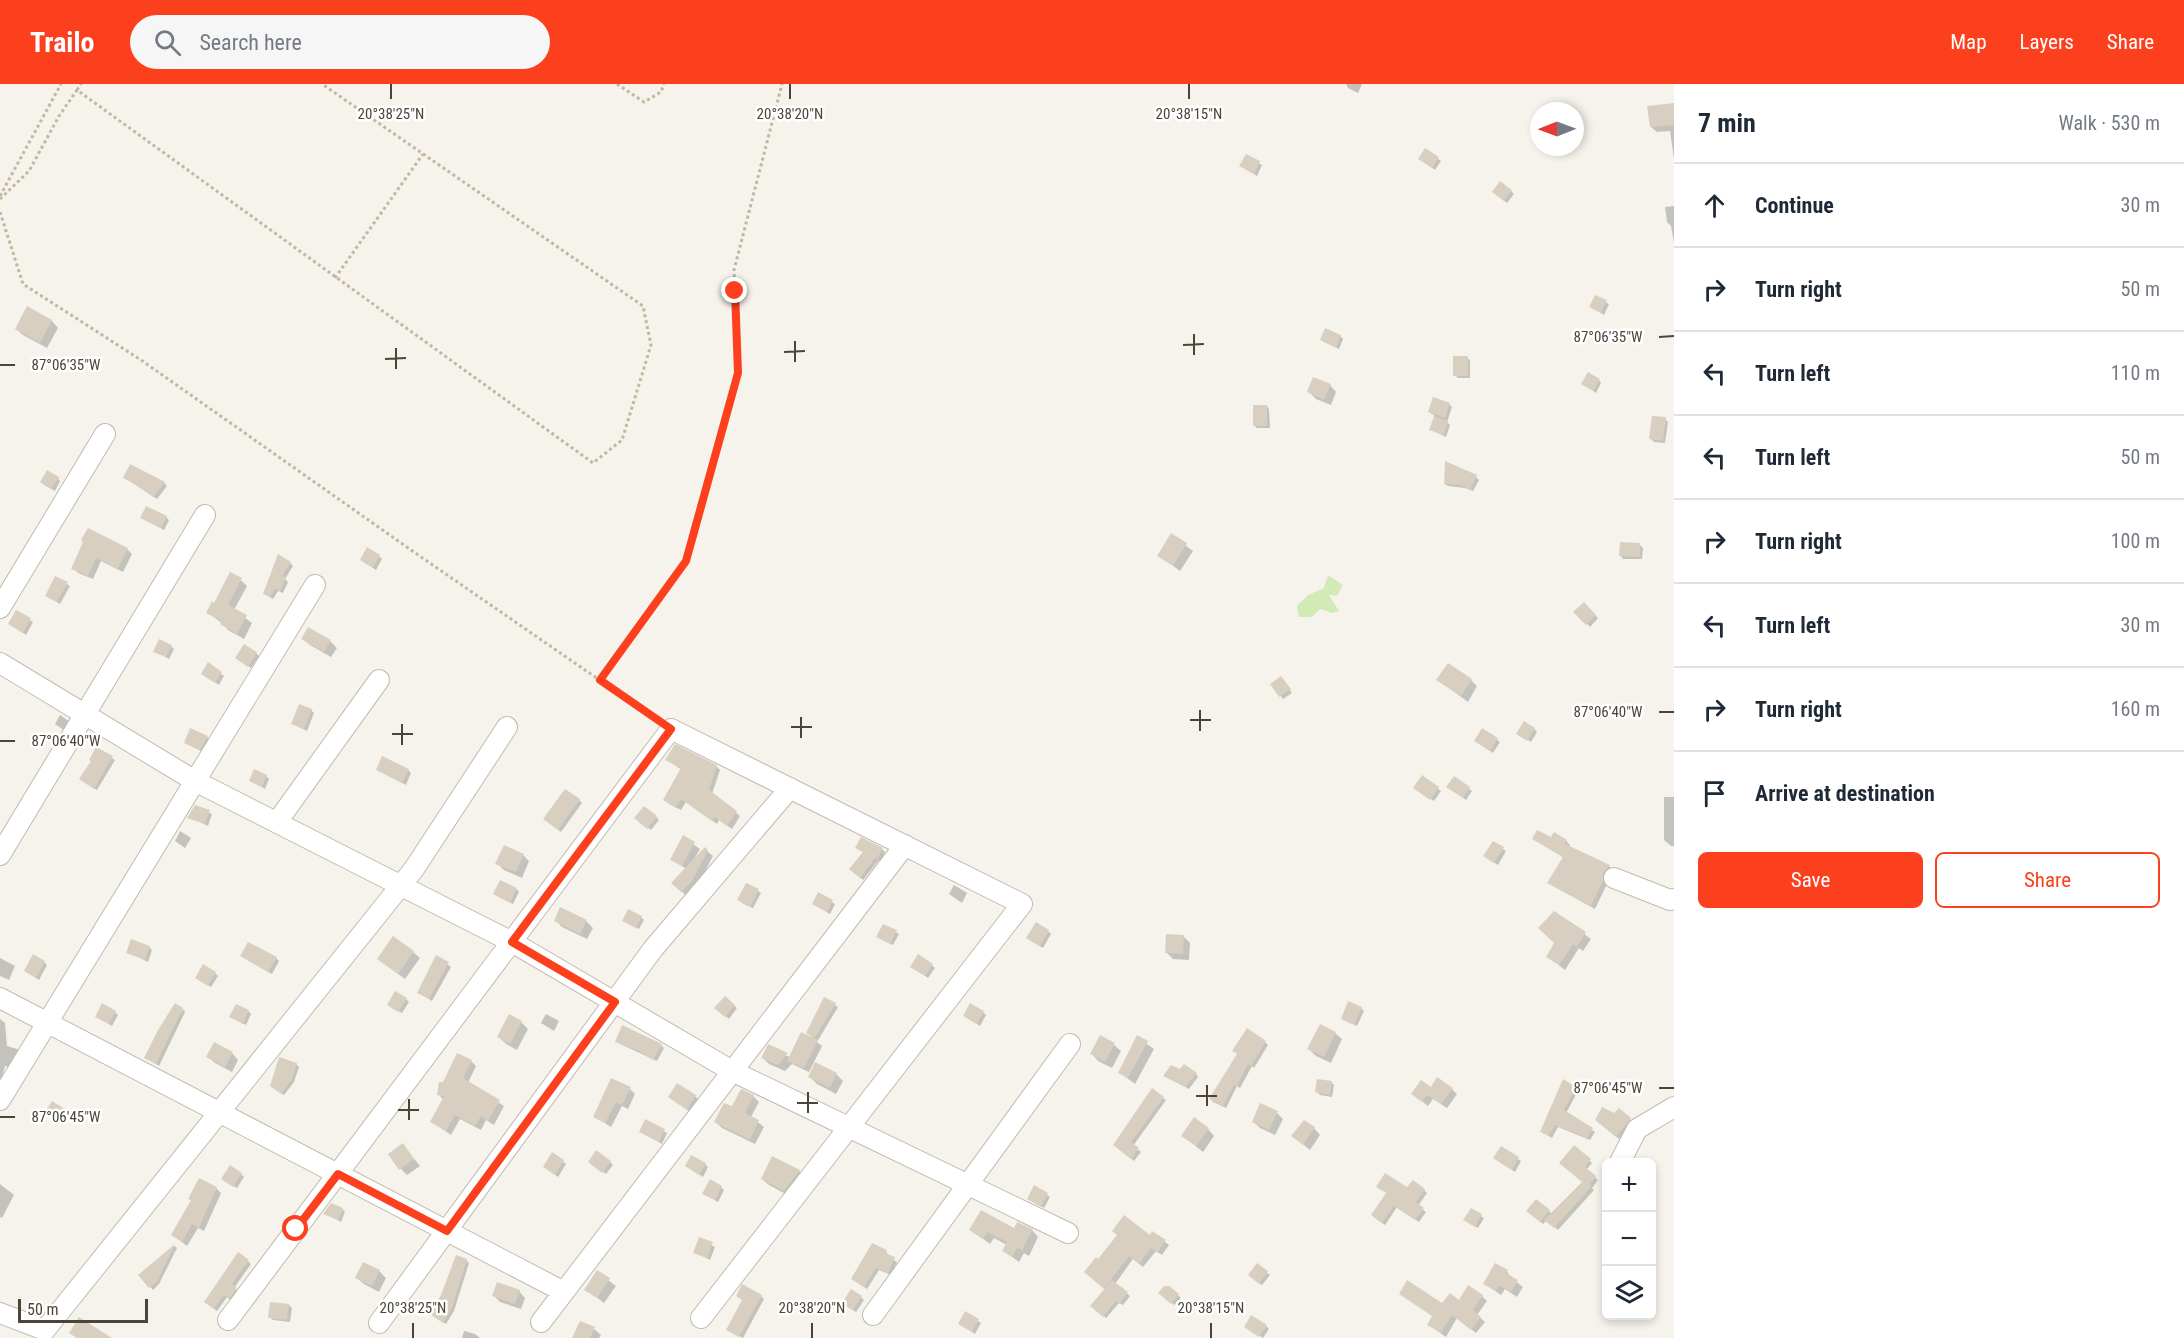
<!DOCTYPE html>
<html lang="en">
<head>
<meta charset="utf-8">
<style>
	:root { --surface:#fff; --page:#f6f6f7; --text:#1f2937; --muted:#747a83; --line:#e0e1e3; --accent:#fc3f1d }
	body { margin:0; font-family:"Roboto Condensed",sans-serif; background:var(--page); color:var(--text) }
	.controls { position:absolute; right:18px; bottom:18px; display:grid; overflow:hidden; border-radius:9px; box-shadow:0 3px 9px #0003 }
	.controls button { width:54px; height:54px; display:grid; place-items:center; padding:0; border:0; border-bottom:2px solid var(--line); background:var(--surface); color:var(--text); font:30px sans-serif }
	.compass { position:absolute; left:1530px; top:18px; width:54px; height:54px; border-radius:50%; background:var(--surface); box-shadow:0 3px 9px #0003; rotate:269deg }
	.scale { position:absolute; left:18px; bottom:15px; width:130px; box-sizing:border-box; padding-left:6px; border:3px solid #4b4439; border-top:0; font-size:16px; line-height:21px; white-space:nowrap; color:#4b4439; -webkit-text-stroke:4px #fff; paint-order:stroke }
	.stop { position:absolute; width:18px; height:18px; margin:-14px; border:4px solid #fc3f1d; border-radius:50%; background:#fff }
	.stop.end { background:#fc3f1d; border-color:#fff; box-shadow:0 2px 6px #0008 }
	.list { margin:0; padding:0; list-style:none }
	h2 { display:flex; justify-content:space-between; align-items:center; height:78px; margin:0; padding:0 24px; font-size:26px }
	h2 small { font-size:20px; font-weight:400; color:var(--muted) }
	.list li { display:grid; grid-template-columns:39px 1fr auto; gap:18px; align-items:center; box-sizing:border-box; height:84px; padding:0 24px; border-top:2px solid var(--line) }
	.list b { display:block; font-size:22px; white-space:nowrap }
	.list em { font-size:20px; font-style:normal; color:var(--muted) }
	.actions { display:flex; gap:12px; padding:18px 24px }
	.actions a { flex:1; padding:14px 0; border:2px solid var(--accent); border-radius:9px; text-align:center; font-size:21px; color:var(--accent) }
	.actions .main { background:var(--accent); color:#fff }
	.icon { flex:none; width:33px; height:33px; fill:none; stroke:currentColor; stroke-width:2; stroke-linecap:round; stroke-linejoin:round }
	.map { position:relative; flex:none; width:1674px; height:1254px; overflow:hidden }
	header { display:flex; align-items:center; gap:36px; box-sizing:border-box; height:84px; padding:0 30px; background:var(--accent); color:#fff }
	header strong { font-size:28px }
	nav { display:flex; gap:33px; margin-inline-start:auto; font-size:21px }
	.search { width:420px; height:54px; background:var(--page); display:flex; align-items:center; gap:15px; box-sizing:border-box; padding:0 21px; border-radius:33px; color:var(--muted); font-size:22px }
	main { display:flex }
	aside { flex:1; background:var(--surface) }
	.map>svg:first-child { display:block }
	.green { fill:#d2eab5 }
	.shadow { fill:#0003 }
	.building { fill:#d8cfc1 }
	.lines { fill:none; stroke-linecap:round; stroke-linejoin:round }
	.minor-casing { stroke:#c2bbae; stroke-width:22 }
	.path { stroke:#c4b79f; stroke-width:3; stroke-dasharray:3 3; stroke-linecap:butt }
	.minor { stroke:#fff; stroke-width:20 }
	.route { stroke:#fc3f1d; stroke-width:8 }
	.ticks { fill:none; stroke:#4b4439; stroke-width:2 }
	.ticks-label { font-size:15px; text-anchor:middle; fill:#4b4439; stroke:#fff; stroke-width:5; stroke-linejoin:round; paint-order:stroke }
</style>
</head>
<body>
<header>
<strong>Trailo</strong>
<div class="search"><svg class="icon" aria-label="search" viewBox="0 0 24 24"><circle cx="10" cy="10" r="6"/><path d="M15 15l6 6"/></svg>Search here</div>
<nav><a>Map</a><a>Layers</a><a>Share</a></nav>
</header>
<main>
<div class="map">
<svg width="1674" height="1254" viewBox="0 0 1674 1254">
	<rect width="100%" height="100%" fill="#f6f3ec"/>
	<path class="green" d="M 1328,491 L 1343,501 L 1337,512 L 1329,511 L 1339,527 L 1332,529 L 1320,525 L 1312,533 L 1299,533 L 1297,522 L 1308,511 L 1324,504 Z"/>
	<path class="shadow" d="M 1346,0 L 1362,0 L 1358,9 L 1348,4 Z
		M 1674,21 L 1674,75 L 1670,47 L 1657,48 L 1651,43 Z
		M 1426,66 L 1441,77 L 1435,86 L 1423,77 Z
		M 1246,72 L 1262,81 L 1257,92 L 1241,82 Z
		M 1511,107 L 1514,110 L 1507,119 L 1497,111 Z
		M 1674,122 L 1674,159 L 1671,142 L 1667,138 L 1665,123 Z
		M 1596,213 L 1609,220 L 1604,231 L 1591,223 Z
		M 27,224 L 52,237 L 58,244 L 47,264 L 23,251 L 16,245 Z
		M 1340,252 L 1343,255 L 1339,265 L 1322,256 Z
		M 1467,274 L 1470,276 L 1470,294 L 1458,294 L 1455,291 Z
		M 1599,296 L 1601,299 L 1596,309 L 1583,300 Z
		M 1330,301 L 1336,308 L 1331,321 L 1316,315 L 1309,308 Z
		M 1449,320 L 1452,323 L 1447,338 L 1450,341 L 1446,353 L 1431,346 L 1435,332 L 1429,328 Z
		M 1267,322 L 1269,325 L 1270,344 L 1257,344 L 1254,341 Z
		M 1665,335 L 1668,338 L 1665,359 L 1654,358 L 1651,355 Z
		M 1476,393 L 1479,396 L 1473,407 L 1465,404 L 1448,402 L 1445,400 Z
		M 58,394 L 60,397 L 55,407 L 44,401 Z
		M 125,394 L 164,399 L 167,402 L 157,415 Z
		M 166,433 L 169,436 L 164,446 L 142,434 Z
		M 1172,451 L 1193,467 L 1180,487 L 1159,471 Z
		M 84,458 L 127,465 L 132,470 L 123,488 L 101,477 L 93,495 L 78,489 L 73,484 Z
		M 1640,461 L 1643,464 L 1642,475 L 1623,475 L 1621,472 Z
		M 379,472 L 382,475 L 376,486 L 361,476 Z
		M 290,479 L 293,482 L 285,495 L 288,498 L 283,509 L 278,507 L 273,515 L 268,512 L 265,509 Z
		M 241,496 L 247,502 L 234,526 L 252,539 L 244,555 L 228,546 L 222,539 L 208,529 Z
		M 67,500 L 70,502 L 60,520 L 46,512 Z
		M 1584,520 L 1598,534 L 1590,543 L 1576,528 Z
		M 16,528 L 33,538 L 26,551 L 10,540 Z
		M 303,555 L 330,557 L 337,564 L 331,573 L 310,561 Z
		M 171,562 L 174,565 L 169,575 L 155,567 Z
		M 256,569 L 259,572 L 251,584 L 240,577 Z
		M 208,580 L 224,592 L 219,601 L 206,592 Z
		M 1283,596 L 1292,609 L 1283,615 L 1272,600 Z
		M 1438,596 L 1471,596 L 1477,602 L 1468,618 Z
		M 311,626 L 314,629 L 307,647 L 293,640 Z
		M 60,631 L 70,638 L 65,647 L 55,640 Z
		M 1534,645 L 1537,648 L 1531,658 L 1519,650 Z
		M 1482,646 L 1500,658 L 1493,669 L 1478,659 Z
		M 207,653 L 210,656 L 203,668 L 185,659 Z
		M 96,665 L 115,676 L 97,706 L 84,698 Z
		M 667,676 L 716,682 L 720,686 L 712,710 L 740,732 L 732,745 L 719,736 L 717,740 L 686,718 L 681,726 L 669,720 L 682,686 Z
		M 377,686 L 408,686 L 411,689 L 406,701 Z
		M 266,692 L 269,695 L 265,705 L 251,697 Z
		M 1422,693 L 1441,707 L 1434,717 L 1418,706 Z
		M 1454,694 L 1472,707 L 1466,716 L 1451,705 Z
		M 1664,713 L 1674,713 L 1674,762 L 1671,762 L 1664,756 Z
		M 579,716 L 582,719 L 561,748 L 548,738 Z
		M 195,723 L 212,730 L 208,742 L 189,733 Z
		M 656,733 L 659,736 L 651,746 L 639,737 Z
		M 180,747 L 191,754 L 185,764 L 175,757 Z
		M 683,753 L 700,765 L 693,777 L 707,767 L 713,772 L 697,803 L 687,813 L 674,799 L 686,785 L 672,775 Z
		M 1534,755 L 1566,757 L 1570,761 L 1569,763 L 1609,782 L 1613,786 L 1607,794 L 1606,802 L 1595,825 L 1553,802 L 1549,798 L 1564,774 Z
		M 1493,759 L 1506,767 L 1498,781 L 1488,775 Z
		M 882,765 L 885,768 L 880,777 L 879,776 L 863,796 L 854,788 Z
		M 523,771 L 529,777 L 522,794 L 504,786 L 497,779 Z
		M 954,801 L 967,809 L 962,819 L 949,810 Z
		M 516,805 L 519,808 L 513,820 L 495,810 Z
		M 758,807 L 761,809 L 753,824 L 742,819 Z
		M 819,810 L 835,820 L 830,830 L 813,820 Z
		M 1555,829 L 1591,855 L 1583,867 L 1579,864 L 1565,886 L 1547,872 L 1556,859 Z
		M 641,833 L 644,836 L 639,845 L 627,839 Z
		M 556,837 L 586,837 L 593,844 L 587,855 L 562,843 Z
		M 1048,847 L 1051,850 L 1043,864 L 1031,857 Z
		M 896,848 L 899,850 L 893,861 L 881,855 Z
		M 1183,852 L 1190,859 L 1189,876 L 1173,875 L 1166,868 Z
		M 149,863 L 152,866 L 148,878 L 128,868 Z
		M 413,868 L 420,874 L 405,895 L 386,881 Z
		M 242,872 L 276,874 L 279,877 L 272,890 Z
		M 437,873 L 451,883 L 432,917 L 419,909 Z
		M 0,874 L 15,882 L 9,896 L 0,892 Z
		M 44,878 L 47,881 L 39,896 L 25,887 Z
		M 932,881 L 935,884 L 928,894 L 915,885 Z
		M 215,889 L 218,892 L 211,903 L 199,896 Z
		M 725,914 L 737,924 L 729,935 L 716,924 Z
		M 406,915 L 409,918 L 402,929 L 392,924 Z
		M 824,915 L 838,923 L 817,958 L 822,962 L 809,988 L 792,980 L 785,987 L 769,980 L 763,974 L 769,962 L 791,974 L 815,956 L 808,949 Z
		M 1361,924 L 1364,927 L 1357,942 L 1343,934 Z
		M 183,925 L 185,928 L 159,982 L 149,976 Z
		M 248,927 L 251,930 L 246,941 L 231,933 Z
		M 115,928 L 118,931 L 112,942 L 97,933 Z
		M 983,928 L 986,931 L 980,942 L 967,934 Z
		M 546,930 L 559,937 L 554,947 L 541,939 Z
		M 509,932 L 521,938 L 528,945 L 517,966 L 506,960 L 499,953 Z
		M 0,935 L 5,939 L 7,962 L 17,965 L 21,969 L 12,984 L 5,982 L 0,1001 Z
		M 622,943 L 661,961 L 664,964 L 657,977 L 620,960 L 617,957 Z
		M 1335,949 L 1342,955 L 1331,979 L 1316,972 L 1309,965 Z
		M 1101,953 L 1114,961 L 1121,967 L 1112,984 L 1098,977 L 1092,970 Z
		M 1137,953 L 1154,965 L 1135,1000 L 1119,988 Z
		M 1265,958 L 1268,961 L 1254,984 L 1252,982 L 1240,1004 L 1237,1002 L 1226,1024 L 1213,1018 L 1211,1015 Z
		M 232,969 L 238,976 L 232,988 L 215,979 L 208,973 Z
		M 471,977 L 476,982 L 468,999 L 504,1022 L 494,1041 L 486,1036 L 481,1046 L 460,1035 L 451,1051 L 432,1038 L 444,1016 L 438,1010 L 444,1000 Z
		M 296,980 L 299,983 L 294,998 L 284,1011 L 275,1004 Z
		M 836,990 L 843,997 L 836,1010 L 817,1000 L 810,993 Z
		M 1196,990 L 1198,993 L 1189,1005 L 1165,992 Z
		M 1331,998 L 1334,1001 L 1332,1013 L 1320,1011 L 1317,1008 Z
		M 1563,998 L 1578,1007 L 1566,1029 L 1595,1048 L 1590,1056 L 1558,1043 L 1552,1054 L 1542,1048 Z
		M 630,1005 L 635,1010 L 628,1025 L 622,1022 L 611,1043 L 594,1032 Z
		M 1431,1005 L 1452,1005 L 1457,1010 L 1447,1024 L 1433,1015 L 1428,1022 L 1413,1010 Z
		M 695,1012 L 701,1018 L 694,1031 L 670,1013 Z
		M 753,1012 L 759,1018 L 751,1033 L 764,1043 L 755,1060 L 722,1044 L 716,1038 L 733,1024 Z
		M 1163,1014 L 1166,1016 L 1133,1062 L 1141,1068 L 1134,1077 L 1117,1063 Z
		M 1619,1026 L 1633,1038 L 1619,1055 L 1600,1039 L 1615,1031 Z
		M 67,1028 L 70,1031 L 64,1040 L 49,1031 Z
		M 1277,1029 L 1283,1035 L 1275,1051 L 1260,1044 L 1253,1037 Z
		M 646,1037 L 667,1049 L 662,1060 L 641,1048 Z
		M 1314,1044 L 1320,1051 L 1310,1066 L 1293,1052 Z
		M 1208,1045 L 1214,1052 L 1203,1068 L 1183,1052 Z
		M 403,1061 L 420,1082 L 407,1091 L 401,1085 Z
		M 1574,1063 L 1592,1079 L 1586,1086 L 1598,1096 L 1592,1104 L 1594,1106 L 1558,1146 L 1547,1136 L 1543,1140 L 1528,1127 L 1549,1127 L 1552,1130 L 1584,1098 Z
		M 1501,1064 L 1521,1077 L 1515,1088 L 1498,1077 Z
		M 552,1070 L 566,1080 L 558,1093 L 547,1085 Z
		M 773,1074 L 799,1087 L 806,1094 L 791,1113 L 769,1101 L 762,1095 Z
		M 610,1078 L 613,1081 L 606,1090 L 592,1080 Z
		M 705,1080 L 708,1083 L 703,1093 L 687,1082 Z
		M 241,1090 L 244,1093 L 237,1104 L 226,1098 Z
		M 199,1096 L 216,1104 L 221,1109 L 204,1147 L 198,1144 L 187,1162 L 173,1151 L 193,1117 Z
		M 0,1100 L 14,1111 L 2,1134 L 0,1133 Z
		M 721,1103 L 724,1106 L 718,1118 L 704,1110 Z
		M 1035,1103 L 1050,1113 L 1044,1124 L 1032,1117 Z
		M 1408,1105 L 1424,1106 L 1427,1109 L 1418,1122 L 1426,1128 L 1419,1138 L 1397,1123 L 1385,1141 L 1375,1134 Z
		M 342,1125 L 345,1128 L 341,1138 L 325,1129 Z
		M 1471,1126 L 1484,1134 L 1478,1144 L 1468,1138 Z
		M 971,1146 L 1032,1146 L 1038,1153 L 1029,1172 L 1024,1169 L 1019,1178 L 1004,1167 L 1007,1161 L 994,1154 L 990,1160 Z
		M 1150,1153 L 1165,1158 L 1169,1161 L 1162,1171 L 1156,1167 L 1143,1183 L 1133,1175 L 1115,1200 L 1130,1212 L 1123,1221 L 1119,1219 L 1106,1234 L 1092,1222 L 1106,1205 L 1090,1192 L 1099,1177 Z
		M 700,1155 L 715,1163 L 710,1176 L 695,1168 Z
		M 175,1162 L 177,1164 L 159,1200 L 153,1206 L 140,1191 Z
		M 886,1167 L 888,1172 L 897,1178 L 891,1191 L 879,1186 L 867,1205 L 855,1197 Z
		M 466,1176 L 469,1179 L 454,1227 L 446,1240 L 435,1233 Z
		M 248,1177 L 251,1180 L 234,1204 L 238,1208 L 232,1217 L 227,1213 L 217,1227 L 209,1221 Z
		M 1257,1181 L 1270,1191 L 1262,1201 L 1252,1194 Z
		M 379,1187 L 386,1194 L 379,1208 L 364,1200 L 357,1194 Z
		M 1507,1187 L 1511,1194 L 1523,1203 L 1517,1213 L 1505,1205 L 1501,1211 L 1485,1200 Z
		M 597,1188 L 616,1202 L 604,1219 L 586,1205 Z
		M 1169,1203 L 1181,1214 L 1174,1221 L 1160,1209 Z
		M 519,1207 L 525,1214 L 521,1225 L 500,1218 L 493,1211 Z
		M 761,1212 L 764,1215 L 743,1254 L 731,1248 Z
		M 1482,1212 L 1487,1217 L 1477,1231 L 1485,1238 L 1476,1249 L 1457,1234 L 1446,1253 L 1429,1241 L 1443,1221 Z
		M 861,1213 L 864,1216 L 856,1228 L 846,1222 Z
		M 289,1221 L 292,1224 L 290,1238 L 273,1236 L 270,1233 Z
		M 966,1229 L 981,1239 L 975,1250 L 960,1240 Z
		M 1266,1242 L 1269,1245 L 1263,1254 L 1249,1245 Z
		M 594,1245 L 601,1251 L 599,1254 L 574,1254 Z
		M 464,1247 L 475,1250 L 480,1254 L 462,1254 Z"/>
	<path class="building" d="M 1674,19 L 1674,41 L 1650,43 L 1647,22 Z
		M 1425,64 L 1439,73 L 1432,84 L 1418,75 Z
		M 1246,70 L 1260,77 L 1254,90 L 1239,82 Z
		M 1500,97 L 1512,106 L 1504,117 L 1492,108 Z
		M 1595,211 L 1607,216 L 1601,229 L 1589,223 Z
		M 27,222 L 52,236 L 40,259 L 15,245 Z
		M 1325,244 L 1341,251 L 1336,264 L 1320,256 Z
		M 1453,272 L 1468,272 L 1468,292 L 1453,292 Z
		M 1588,288 L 1600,295 L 1593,307 L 1581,300 Z
		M 1313,293 L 1331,300 L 1324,316 L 1307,308 Z
		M 1433,313 L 1450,319 L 1445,334 L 1428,328 Z
		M 1253,321 L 1267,321 L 1267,342 L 1253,342 Z
		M 1434,332 L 1448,337 L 1444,351 L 1429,346 Z
		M 1652,332 L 1666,333 L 1663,357 L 1649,355 Z
		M 1445,377 L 1477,391 L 1470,406 L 1461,401 L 1444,400 Z
		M 130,380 L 165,398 L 153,413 L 137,401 L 123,394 Z
		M 47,386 L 59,393 L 51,405 L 40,398 Z
		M 146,422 L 167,432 L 161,444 L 140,434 Z
		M 88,444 L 128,464 L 118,485 L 96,474 L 88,492 L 71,485 L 83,458 L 81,456 Z
		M 1171,449 L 1187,459 L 1173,482 L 1157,472 Z
		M 1620,458 L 1640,459 L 1640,473 L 1619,472 Z
		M 367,463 L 380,471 L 373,484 L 360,476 Z
		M 278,470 L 291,478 L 282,492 L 286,493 L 280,507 L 275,505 L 270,513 L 263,510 Z
		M 230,488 L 242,494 L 228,521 L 247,531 L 237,550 L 220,540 L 222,537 L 206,529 L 212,517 L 214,519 Z
		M 55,492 L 68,498 L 57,518 L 45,512 Z
		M 1584,518 L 1596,531 L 1586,541 L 1573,528 Z
		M 16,526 L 31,534 L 23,549 L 8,540 Z
		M 308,543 L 331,556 L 324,568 L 301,555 Z
		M 159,555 L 172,561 L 166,573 L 153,568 Z
		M 244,560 L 257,568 L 248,583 L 235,574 Z
		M 208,578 L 222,588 L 215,599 L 201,590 Z
		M 1448,579 L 1472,595 L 1461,612 L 1436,596 Z
		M 1281,592 L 1291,605 L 1279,613 L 1270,600 Z
		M 299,620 L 312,625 L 304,645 L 291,640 Z
		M 1524,637 L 1535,644 L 1527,657 L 1516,650 Z
		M 190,644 L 208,652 L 200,666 L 184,659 Z
		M 1482,644 L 1498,654 L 1490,667 L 1474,657 Z
		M 675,660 L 717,681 L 709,706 L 737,727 L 727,742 L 715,733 L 712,737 L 681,715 L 676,724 L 663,716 L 681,684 L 665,676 Z
		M 96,663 L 113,672 L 94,705 L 79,695 L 91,677 L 89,676 Z
		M 382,672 L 409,685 L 402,699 L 376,686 Z
		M 254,685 L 267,691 L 262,703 L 249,697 Z
		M 1422,691 L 1439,703 L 1430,716 L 1413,704 Z
		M 1454,692 L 1470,703 L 1463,714 L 1446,703 Z
		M 565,705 L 580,715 L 558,746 L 543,735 Z
		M 195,721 L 210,726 L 205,740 L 187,734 Z
		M 644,722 L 657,732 L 647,745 L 634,734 Z
		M 1537,746 L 1551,753 L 1554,748 L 1567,756 L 1565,760 L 1610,781 L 1603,789 L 1603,797 L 1591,822 L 1547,799 L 1563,773 L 1532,755 Z
		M 683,751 L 695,758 L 682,782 L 670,776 Z
		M 861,753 L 883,764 L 877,775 L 875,774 L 860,794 L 849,785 L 863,768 L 855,764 Z
		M 1493,757 L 1504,763 L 1494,779 L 1483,772 Z
		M 504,761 L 524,770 L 516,788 L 495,780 Z
		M 705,763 L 708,766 L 692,797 L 681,808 L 671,799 Z
		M 500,796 L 517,804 L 510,819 L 493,810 Z
		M 746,799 L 759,805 L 750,823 L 737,816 Z
		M 818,808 L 833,816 L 827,828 L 812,820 Z
		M 560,823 L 587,836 L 580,850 L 554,837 Z
		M 628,825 L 642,832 L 636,844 L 622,837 Z
		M 1554,827 L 1586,848 L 1577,863 L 1573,860 L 1559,881 L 1546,873 L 1554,859 L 1538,844 Z
		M 1036,838 L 1049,846 L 1040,862 L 1026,854 Z
		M 883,840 L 897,846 L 890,860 L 876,853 Z
		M 1166,850 L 1184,851 L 1183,870 L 1165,869 Z
		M 393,852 L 414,867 L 398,890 L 377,875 Z
		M 131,855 L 150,862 L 145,876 L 126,869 Z
		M 248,858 L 277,873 L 268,888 L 240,872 Z
		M 33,870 L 45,877 L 36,894 L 24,887 Z
		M 918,870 L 933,880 L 925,892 L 910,883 Z
		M 436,871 L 449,878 L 429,915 L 417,909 Z
		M 203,880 L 216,888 L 208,902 L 195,894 Z
		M 395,907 L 407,914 L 398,928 L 387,921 Z
		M 725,912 L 735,921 L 725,933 L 714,924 Z
		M 824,913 L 836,919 L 815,954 L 806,949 Z
		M 1348,917 L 1362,923 L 1354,941 L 1341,935 Z
		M 102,919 L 116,927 L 109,940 L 95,933 Z
		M 175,919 L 183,924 L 156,980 L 144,974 L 158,946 Z
		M 970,919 L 984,927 L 977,940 L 963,932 Z
		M 236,920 L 249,926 L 243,940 L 229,933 Z
		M 509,930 L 522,937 L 510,960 L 497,953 Z
		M 1320,940 L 1336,948 L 1324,973 L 1307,965 Z
		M 622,941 L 662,960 L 653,976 L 639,967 L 615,958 Z
		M 1247,944 L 1266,957 L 1251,982 L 1248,980 L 1237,1002 L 1234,1001 L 1223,1022 L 1209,1015 L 1237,970 L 1232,967 Z
		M 801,948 L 818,956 L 804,984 L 787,977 Z
		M 1100,951 L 1115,959 L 1105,978 L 1090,970 Z
		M 1137,951 L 1148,957 L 1128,994 L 1118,989 Z
		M 214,958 L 233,968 L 225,983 L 206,973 Z
		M 768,960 L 788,969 L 778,981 L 761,974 Z
		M 457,969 L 472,976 L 463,994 L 500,1016 L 488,1037 L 481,1032 L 475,1042 L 455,1031 L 446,1047 L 430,1038 L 444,1012 L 437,1011 L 439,998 L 443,998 Z
		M 279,973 L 297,979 L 292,995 L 281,1010 L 270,1002 Z
		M 815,978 L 837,989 L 830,1004 L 808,993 Z
		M 1184,980 L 1197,989 L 1185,1003 L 1163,992 L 1171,981 L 1180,985 Z
		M 1437,993 L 1453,1004 L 1441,1020 L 1427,1011 L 1422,1018 L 1411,1010 L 1421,996 L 1431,1003 Z
		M 611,994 L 631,1003 L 622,1021 L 616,1018 L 605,1039 L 593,1033 Z
		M 1317,995 L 1332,997 L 1330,1011 L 1315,1008 Z
		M 1563,995 L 1576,1003 L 1564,1026 L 1593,1044 L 1587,1054 L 1555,1041 L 1549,1052 L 1540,1048 Z
		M 677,999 L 696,1011 L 687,1026 L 668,1013 Z
		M 1152,1004 L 1164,1013 L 1131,1058 L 1139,1064 L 1131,1075 L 1113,1061 Z
		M 741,1005 L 754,1011 L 745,1029 L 759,1036 L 750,1056 L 714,1038 L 724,1019 L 732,1022 Z
		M 52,1017 L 68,1027 L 61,1038 L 45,1028 Z
		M 1260,1019 L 1278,1027 L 1269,1046 L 1252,1038 Z
		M 1602,1023 L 1614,1029 L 1619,1024 L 1631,1034 L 1616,1053 L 1595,1036 Z
		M 1194,1033 L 1209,1044 L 1196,1062 L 1181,1052 Z
		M 645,1035 L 665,1045 L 659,1058 L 639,1048 Z
		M 1304,1036 L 1315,1043 L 1303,1061 L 1291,1052 Z
		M 403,1059 L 414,1075 L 399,1086 L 388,1070 Z
		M 1574,1061 L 1591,1075 L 1585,1083 L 1596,1092 L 1590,1100 L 1592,1102 L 1554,1144 L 1544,1136 L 1582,1098 L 1559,1079 Z
		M 1501,1062 L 1519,1073 L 1512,1086 L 1493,1074 Z
		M 596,1066 L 611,1077 L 602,1089 L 588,1078 Z
		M 552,1068 L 564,1076 L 555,1091 L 543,1083 Z
		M 691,1071 L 706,1079 L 699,1091 L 685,1082 Z
		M 772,1072 L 800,1086 L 784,1107 L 761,1095 Z
		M 230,1081 L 242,1089 L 233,1103 L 221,1095 Z
		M 1385,1089 L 1407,1103 L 1413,1096 L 1425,1105 L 1416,1118 L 1424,1124 L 1415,1136 L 1394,1122 L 1382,1139 L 1371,1131 L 1386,1109 L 1376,1103 Z
		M 199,1094 L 217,1103 L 199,1144 L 192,1140 L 182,1158 L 171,1151 L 191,1116 L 188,1115 Z
		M 710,1095 L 722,1102 L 715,1116 L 702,1110 Z
		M 1034,1101 L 1048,1109 L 1041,1123 L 1027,1115 Z
		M 1536,1115 L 1550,1126 L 1540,1138 L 1526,1127 Z
		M 331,1119 L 343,1124 L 338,1136 L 323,1130 Z
		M 1471,1124 L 1482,1130 L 1475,1143 L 1463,1136 Z
		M 981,1126 L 1014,1144 L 1017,1138 L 1033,1145 L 1022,1166 L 1017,1164 L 1012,1173 L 1002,1167 L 1007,1158 L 987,1148 L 983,1155 L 969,1146 Z
		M 1124,1131 L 1150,1151 L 1152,1147 L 1166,1156 L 1157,1169 L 1151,1164 L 1139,1180 L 1129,1172 L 1104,1205 L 1084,1188 L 1096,1173 L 1098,1175 L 1117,1151 L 1112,1147 Z
		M 699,1153 L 713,1158 L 707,1174 L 693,1169 Z
		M 872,1159 L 887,1166 L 885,1169 L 895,1173 L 888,1189 L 876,1184 L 864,1203 L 851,1195 Z
		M 175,1160 L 157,1198 L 149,1204 L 138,1191 Z
		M 238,1168 L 249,1176 L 232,1200 L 237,1204 L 229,1215 L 224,1211 L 214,1225 L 204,1218 Z
		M 456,1171 L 467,1175 L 452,1224 L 443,1239 L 430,1230 L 441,1211 Z
		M 363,1178 L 380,1186 L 372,1202 L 355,1194 Z
		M 1257,1179 L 1268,1187 L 1259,1200 L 1248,1191 Z
		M 1495,1179 L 1508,1186 L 1506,1189 L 1518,1196 L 1511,1208 L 1499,1201 L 1496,1207 L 1483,1200 Z
		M 597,1186 L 610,1194 L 597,1214 L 584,1206 Z
		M 1112,1196 L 1128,1208 L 1119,1220 L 1116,1217 L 1103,1233 L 1090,1222 Z
		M 1407,1196 L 1442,1219 L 1450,1209 L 1459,1216 L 1468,1201 L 1483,1211 L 1473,1226 L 1481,1233 L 1471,1246 L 1452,1231 L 1441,1249 L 1427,1241 L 1432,1232 L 1399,1210 Z
		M 497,1198 L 520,1206 L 515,1220 L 492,1212 Z
		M 742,1200 L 762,1211 L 739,1253 L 726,1246 L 742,1216 L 736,1212 Z
		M 1164,1202 L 1169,1202 L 1179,1210 L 1171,1220 L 1158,1209 Z
		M 851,1205 L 862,1212 L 853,1226 L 842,1219 Z
		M 270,1218 L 289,1220 L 287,1236 L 268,1234 Z
		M 965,1227 L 979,1235 L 972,1248 L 958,1240 Z
		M 1251,1231 L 1267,1241 L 1259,1253 L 1244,1243 Z
		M 79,1233 L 112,1254 L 77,1254 L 69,1249 Z
		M 580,1237 L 595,1243 L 590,1254 L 572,1254 Z"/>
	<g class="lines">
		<defs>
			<path id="minor" d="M 0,524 L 105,350
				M 0,579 L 195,697 L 512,858 L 732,987 L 1068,1149
				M 277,738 L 379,596
				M 0,771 L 205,431
				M 1614,794 L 1670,816 L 1674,815
				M 0,914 L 564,1208
				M 0,1016 L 315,501
				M 1620,1078 L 1637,1045 L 1674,1023
				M 0,1229 L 45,1246 L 414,785 L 507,643
				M 873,1231 L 1070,960
				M 228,1236 L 671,645 L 1022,820 L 701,1234
				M 541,1238 L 905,761
				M 379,1239 L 653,865 L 790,704"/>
		</defs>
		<use href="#minor" class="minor-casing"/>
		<path class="path" d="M 617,0 L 644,18 L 661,8 L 664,0
			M 77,6 L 81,0
			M 0,112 L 61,0
			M 0,115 L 29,87 L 59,32 L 77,6 L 593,379 L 622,356 L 651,261 L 643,222 L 322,0
			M 0,128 L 23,200 L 141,276 L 411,466 L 656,635
			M 335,194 L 423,70
			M 600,596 L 686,477 L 738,289 L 734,186 L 782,0"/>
		<use href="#minor" class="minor"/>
	</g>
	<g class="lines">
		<path class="route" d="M 296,1145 L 338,1090 L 447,1147 L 615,918 L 512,858 L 671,645 L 600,596 L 686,477 L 738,289 L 735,207"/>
	</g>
	<path class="ticks" d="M 391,0 L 391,15M 790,0 L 790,15M 1189,0 L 1189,15M 1194,250 L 1194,271M 1659,253 L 1674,252M 795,257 L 795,278M 1183,261 L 1204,260M 396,264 L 396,285M 784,268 L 805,267M 385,275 L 406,274M 0,281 L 15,281M 1200,626 L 1200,647M 1659,628 L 1674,628M 801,633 L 801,654M 1190,636 L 1211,636M 402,640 L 402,661M 791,643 L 812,643M 392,650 L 413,650M 0,657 L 15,657M 1207,1001 L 1207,1022M 1659,1004 L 1674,1004M 808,1008 L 808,1029M 1196,1012 L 1217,1012M 409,1015 L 409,1036M 797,1019 L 818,1019M 398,1026 L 419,1026M 0,1033 L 15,1033M 413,1239 L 413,1254M 812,1239 L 812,1254M 1211,1239 L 1211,1254"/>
	<g class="ticks-label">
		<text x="391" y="35">20°38'25"N</text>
		<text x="790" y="35">20°38'20"N</text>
		<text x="1189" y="35">20°38'15"N</text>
		<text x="1608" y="258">87°06'35"W</text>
		<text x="66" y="286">87°06'35"W</text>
		<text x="1608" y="633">87°06'40"W</text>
		<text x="66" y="662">87°06'40"W</text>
		<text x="1608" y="1009">87°06'45"W</text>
		<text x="66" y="1038">87°06'45"W</text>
		<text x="413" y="1229">20°38'25"N</text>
		<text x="812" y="1229">20°38'20"N</text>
		<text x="1211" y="1229">20°38'15"N</text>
	</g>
</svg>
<div class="controls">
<button>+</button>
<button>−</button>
<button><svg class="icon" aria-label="layers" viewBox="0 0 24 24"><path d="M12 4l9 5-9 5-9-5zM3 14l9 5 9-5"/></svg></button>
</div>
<svg class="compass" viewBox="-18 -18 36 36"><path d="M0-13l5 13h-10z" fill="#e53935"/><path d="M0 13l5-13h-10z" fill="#747a83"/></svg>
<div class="scale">50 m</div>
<div class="stop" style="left:296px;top:1145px"></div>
<div class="stop end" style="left:735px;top:207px"></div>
</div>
<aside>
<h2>7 min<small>Walk · 530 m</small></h2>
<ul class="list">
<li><svg class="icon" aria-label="ahead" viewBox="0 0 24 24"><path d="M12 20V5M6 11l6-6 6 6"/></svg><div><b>Continue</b></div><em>30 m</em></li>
<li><svg class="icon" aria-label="right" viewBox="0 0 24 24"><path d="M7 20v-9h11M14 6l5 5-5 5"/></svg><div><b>Turn right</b></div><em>50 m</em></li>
<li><svg class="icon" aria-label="left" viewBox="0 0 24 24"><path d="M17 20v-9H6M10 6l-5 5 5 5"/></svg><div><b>Turn left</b></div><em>110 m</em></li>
<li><svg class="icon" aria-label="left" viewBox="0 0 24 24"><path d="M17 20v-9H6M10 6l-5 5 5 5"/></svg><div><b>Turn left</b></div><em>50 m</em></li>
<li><svg class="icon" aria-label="right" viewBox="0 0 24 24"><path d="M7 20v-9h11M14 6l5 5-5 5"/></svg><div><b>Turn right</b></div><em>100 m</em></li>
<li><svg class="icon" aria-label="left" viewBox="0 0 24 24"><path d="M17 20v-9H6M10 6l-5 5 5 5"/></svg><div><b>Turn left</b></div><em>30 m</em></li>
<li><svg class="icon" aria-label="right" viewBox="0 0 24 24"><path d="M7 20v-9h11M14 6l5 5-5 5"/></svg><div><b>Turn right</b></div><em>160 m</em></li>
<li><svg class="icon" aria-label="arrive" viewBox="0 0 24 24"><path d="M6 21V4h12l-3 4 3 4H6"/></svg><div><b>Arrive at destination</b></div></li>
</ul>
<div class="actions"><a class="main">Save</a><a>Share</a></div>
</aside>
</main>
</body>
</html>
